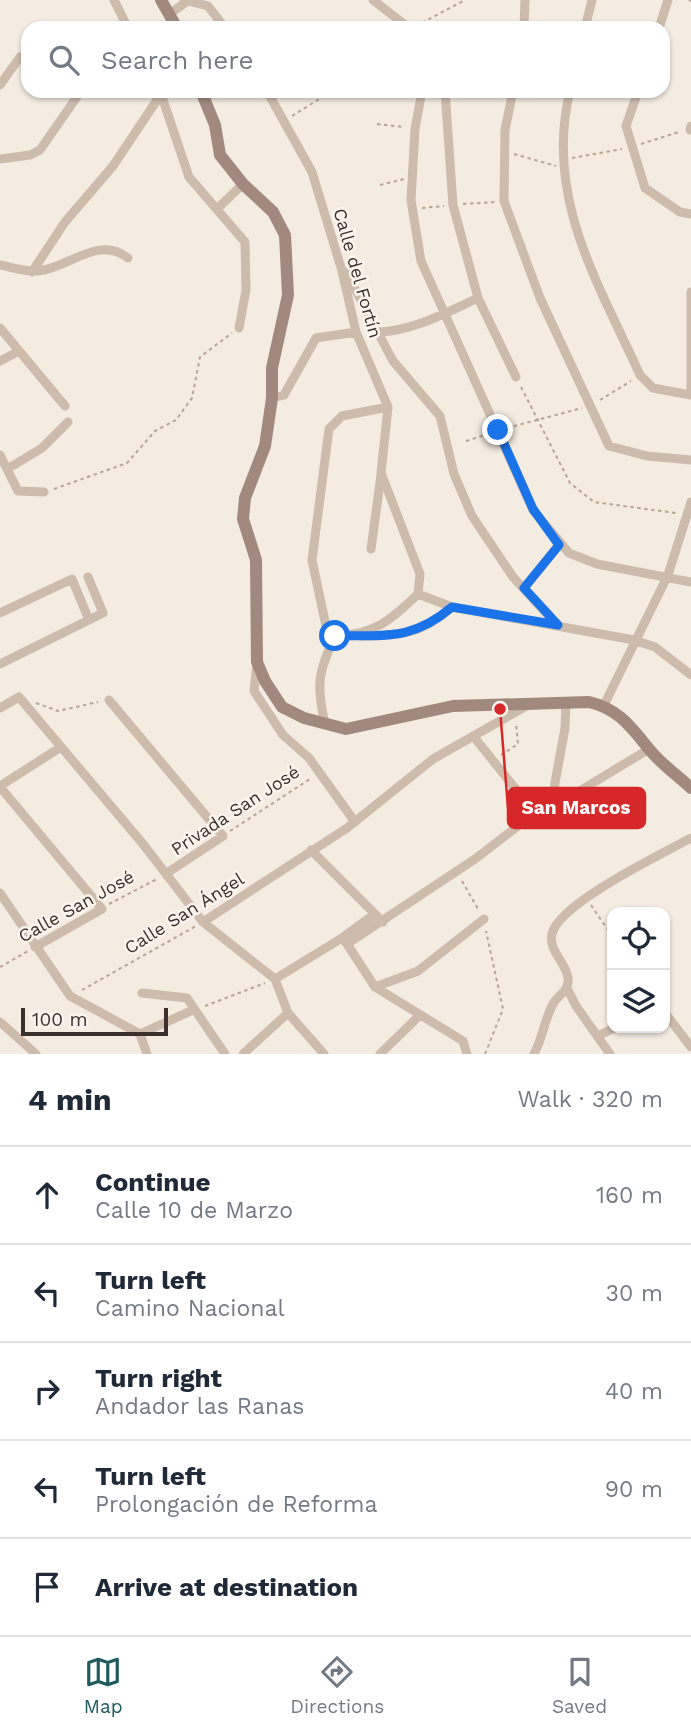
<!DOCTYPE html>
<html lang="en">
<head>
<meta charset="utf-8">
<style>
	:root { --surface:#fff; --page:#f2f2f3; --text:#1f2937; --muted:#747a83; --line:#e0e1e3; --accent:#1f5a5e }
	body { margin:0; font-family:"Work Sans",sans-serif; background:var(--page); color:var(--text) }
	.controls { position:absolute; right:21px; bottom:21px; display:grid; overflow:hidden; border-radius:14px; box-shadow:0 2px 5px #0004 }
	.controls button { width:63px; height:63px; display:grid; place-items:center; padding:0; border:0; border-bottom:2px solid var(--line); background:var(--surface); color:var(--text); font:35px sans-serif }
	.scale { position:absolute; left:21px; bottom:18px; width:147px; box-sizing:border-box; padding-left:7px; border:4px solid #3b302b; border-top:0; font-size:19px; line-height:24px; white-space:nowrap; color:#3b302b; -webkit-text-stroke:5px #fbf5ee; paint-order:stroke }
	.stop { position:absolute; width:21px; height:21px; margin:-16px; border:5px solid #1a73e8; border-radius:50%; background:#fff }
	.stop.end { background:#1a73e8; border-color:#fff; box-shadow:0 2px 7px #0008 }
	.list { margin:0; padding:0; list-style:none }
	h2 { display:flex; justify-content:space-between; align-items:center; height:91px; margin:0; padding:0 28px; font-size:30px }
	h2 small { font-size:23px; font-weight:400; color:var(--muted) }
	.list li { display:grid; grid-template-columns:46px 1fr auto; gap:21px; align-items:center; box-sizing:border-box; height:98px; padding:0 28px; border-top:2px solid var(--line) }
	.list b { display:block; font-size:26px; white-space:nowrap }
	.list p { margin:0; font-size:23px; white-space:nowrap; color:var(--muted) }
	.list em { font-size:23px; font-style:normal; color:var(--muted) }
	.icon { flex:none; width:38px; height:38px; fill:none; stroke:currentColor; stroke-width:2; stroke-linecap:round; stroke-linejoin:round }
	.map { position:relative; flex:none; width:691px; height:1054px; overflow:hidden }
	.search { position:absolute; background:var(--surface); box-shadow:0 2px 5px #0004; left:21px; right:21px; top:21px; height:77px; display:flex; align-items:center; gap:18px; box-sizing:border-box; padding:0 24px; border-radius:21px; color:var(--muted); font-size:26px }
	.sheet { height:581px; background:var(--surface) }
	nav { display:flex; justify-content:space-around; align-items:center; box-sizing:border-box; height:98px; border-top:2px solid var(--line); background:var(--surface); font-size:19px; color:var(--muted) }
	nav a { display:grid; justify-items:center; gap:4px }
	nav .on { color:var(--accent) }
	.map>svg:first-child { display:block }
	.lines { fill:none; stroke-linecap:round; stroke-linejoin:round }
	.path { stroke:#b9a596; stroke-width:2; stroke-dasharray:3.5 3.5; stroke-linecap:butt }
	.street { stroke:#cdbbac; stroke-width:9 }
	.secondary { stroke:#a18a7d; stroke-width:12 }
	.route { stroke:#1a73e8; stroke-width:9 }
	.labels { text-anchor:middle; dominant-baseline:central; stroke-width:5; stroke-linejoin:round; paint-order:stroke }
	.street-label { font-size:18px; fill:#3b302b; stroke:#fbf5ee }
	.leader { fill:none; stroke:#d62828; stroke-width:2.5 }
	.callout-dot { fill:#d62828; stroke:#fbf5ee; stroke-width:2.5 }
	.callout { fill:#d62828; stroke:#d62828; stroke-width:2.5 }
	.callout-label { font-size:19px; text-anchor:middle; font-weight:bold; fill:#fff }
</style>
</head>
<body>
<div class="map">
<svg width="691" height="1054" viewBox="0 0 691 1054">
	<rect width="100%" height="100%" fill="#f4ebe1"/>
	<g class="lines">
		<path class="path" d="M 689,0 L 691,1
			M 416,26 L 465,0
			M 292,116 L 332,91
			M 377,124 L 404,127
			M 641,144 L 679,132
			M 514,154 L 556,166
			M 572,158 L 622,149
			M 380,185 L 404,179
			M 463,204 L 496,202
			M 422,208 L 444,206
			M 521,387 L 570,483 L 594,502 L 676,513
			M 600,400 L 631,381
			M 507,428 L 582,408
			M 466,441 L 488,434
			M 54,489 L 127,463 L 155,431 L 176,420 L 192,398 L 200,357 L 232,333
			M 36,703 L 58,711 L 98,702
			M 501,755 L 518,744 L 516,724
			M 230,831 L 310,779
			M 462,881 L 478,909
			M 109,904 L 157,879
			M 591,905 L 612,936
			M 0,967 L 28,951
			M 82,990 L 196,926
			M 205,1006 L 265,983
			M 485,1054 L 503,1009 L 486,931"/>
		<path class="street" d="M 114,0 L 128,28
			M 184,0 L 208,6 L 225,28
			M 373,0 L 409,28
			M 171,13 L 186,2
			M 254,28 L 277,28
			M 524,28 L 525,0
			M 585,28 L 592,0
			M 659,28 L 668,0
			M 0,85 L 20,57
			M 160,91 L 189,177 L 245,242 L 246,290 L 239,328
			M 267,91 L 312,172 L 342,271 L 356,332 L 388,407 L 381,473 L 420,574 L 418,594
			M 422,91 L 415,129 L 411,200 L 421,261 L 533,510 L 569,553 L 597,564 L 691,582
			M 445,91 L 453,205 L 478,298 L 516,377
			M 513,91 L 505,130 L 504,201 L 540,298 L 609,446 L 647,456 L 691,460
			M 570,91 C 544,197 598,282 640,375 L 653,388 L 691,395
			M 638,91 L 626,126 L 645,188 L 680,212 L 691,214
			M 690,130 L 691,126
			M 0,159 L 30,155 L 40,150 L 81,91
			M 217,209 L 243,184
			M 0,265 C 15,268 29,273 44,270 C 73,264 100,236 128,258
			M 32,272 L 65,222 L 113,166 L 161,94
			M 346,272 L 393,361 L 440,416 L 454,474 L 472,516 L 513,577 L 557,625
			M 0,328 L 65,406
			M 377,332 C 410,332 448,312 478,298
			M 0,361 L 19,351
			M 691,395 L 691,292
			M 272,398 L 284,395 L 316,338 L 356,332
			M 0,455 L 18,491 L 44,492
			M 9,468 L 42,448 L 68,422
			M 371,549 L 381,475
			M 524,588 L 559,545
			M 0,613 L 72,579 L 89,620
			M 335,636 C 374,635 391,620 418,594 L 452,607 L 634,640 L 655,647 L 691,675
			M 335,636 L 326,626 L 312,560 L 329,429 L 342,416 L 388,407
			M 360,636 C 401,635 420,635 452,607
			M 257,663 L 254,691 L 283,735 L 309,758 L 355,822
			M 0,664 L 103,613 L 88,577
			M 109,700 L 223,836 L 167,873
			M 604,705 L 668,575 L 691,502
			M 0,708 L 19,697 L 143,844 L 203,922 L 275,979 L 288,1013 L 324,1054
			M 325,724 C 316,685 318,672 335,636
			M 474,737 L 535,813
			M 0,786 L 61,747
			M 0,787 L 102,909 L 35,947
			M 551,805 L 565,728 L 566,702
			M 311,850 L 383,922
			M 0,893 L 70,996 L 140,1034 L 147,1054
			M 203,922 L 347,828 L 433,759 L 528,705
			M 342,938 L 375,914
			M 347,944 L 375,987 L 463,1041 L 467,1054
			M 275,979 L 342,938 L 347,944 L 475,859 L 535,813 L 573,795 L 649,749
			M 375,987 L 418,971 L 484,919
			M 567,988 L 576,1006 L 610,1054
			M 142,993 L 187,998 L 225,1054
			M 665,1013 L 691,1047
			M 0,1022 L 36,1054
			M 140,1034 L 193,1010
			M 598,1036 L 614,1028
			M 243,1054 L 288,1013
			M 380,1054 L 420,1015
			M 534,1054 C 543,1038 544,1020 553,1004 C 558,995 570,990 568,978 C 566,962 548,951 552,934 C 559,903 662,854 691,838"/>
		<path class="secondary" d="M 161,0 L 177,28
			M 201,91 L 215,125 L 220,155 L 243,184 L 273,212 L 285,235 L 288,295 L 272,368 L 272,398 L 265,446 L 245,498 L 243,519 L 256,560 L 257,662 L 265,681 L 282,707 L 304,718 L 346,729 L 453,706 L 589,702 C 619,709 631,727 649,749 C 661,764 677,775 691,788"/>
	</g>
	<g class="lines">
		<path class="route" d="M 335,636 C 384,635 412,641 452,607 L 558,625 L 524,588 L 559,545 L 533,509 L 498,430"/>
	</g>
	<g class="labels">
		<g class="street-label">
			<text transform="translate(358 273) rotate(74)">Calle del Fortín</text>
			<text transform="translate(235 810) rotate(-33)">Privada San José</text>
			<text transform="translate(76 906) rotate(-29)">Calle San José</text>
			<text transform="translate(184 913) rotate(-32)">Calle San Ángel</text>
		</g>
	</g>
	<path class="leader" d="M500 709L508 808"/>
	<circle class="callout-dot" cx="500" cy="709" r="7"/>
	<rect class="callout" x="508" y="788" width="137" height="40" rx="7"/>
	<g class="callout-label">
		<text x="576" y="814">San Marcos</text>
	</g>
</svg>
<div class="controls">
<button><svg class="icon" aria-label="locate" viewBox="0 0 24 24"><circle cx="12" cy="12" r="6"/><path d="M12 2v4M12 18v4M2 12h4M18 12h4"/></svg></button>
<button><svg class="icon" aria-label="layers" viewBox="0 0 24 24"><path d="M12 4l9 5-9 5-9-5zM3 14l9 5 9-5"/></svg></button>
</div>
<div class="scale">100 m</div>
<div class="stop" style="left:335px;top:636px"></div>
<div class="stop end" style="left:498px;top:430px"></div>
<div class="search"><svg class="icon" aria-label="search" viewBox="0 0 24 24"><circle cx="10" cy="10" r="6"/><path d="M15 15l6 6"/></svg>Search here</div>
</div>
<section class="sheet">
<h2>4 min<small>Walk · 320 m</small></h2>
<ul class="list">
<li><svg class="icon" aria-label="ahead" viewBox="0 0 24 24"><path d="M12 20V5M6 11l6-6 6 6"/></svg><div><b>Continue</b><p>Calle 10 de Marzo</p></div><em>160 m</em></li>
<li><svg class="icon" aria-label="left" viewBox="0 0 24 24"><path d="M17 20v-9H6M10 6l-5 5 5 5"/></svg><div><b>Turn left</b><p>Camino Nacional</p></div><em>30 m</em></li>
<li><svg class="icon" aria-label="right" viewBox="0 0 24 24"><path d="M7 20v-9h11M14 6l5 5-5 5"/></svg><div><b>Turn right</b><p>Andador las Ranas</p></div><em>40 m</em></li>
<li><svg class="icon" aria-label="left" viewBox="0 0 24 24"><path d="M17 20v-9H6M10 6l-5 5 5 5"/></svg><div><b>Turn left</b><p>Prolongación de Reforma</p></div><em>90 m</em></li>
<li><svg class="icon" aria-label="arrive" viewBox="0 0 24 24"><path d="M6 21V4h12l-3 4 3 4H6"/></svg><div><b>Arrive at destination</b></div></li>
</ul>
</section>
<nav>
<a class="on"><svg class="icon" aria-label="map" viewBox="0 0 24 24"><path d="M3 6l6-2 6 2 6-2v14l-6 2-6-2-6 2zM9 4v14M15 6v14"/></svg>Map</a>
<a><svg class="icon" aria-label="directions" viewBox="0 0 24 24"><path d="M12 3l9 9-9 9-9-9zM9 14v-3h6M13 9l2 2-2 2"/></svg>Directions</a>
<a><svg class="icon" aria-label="saved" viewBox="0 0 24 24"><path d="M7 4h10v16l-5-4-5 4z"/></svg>Saved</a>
</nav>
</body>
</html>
